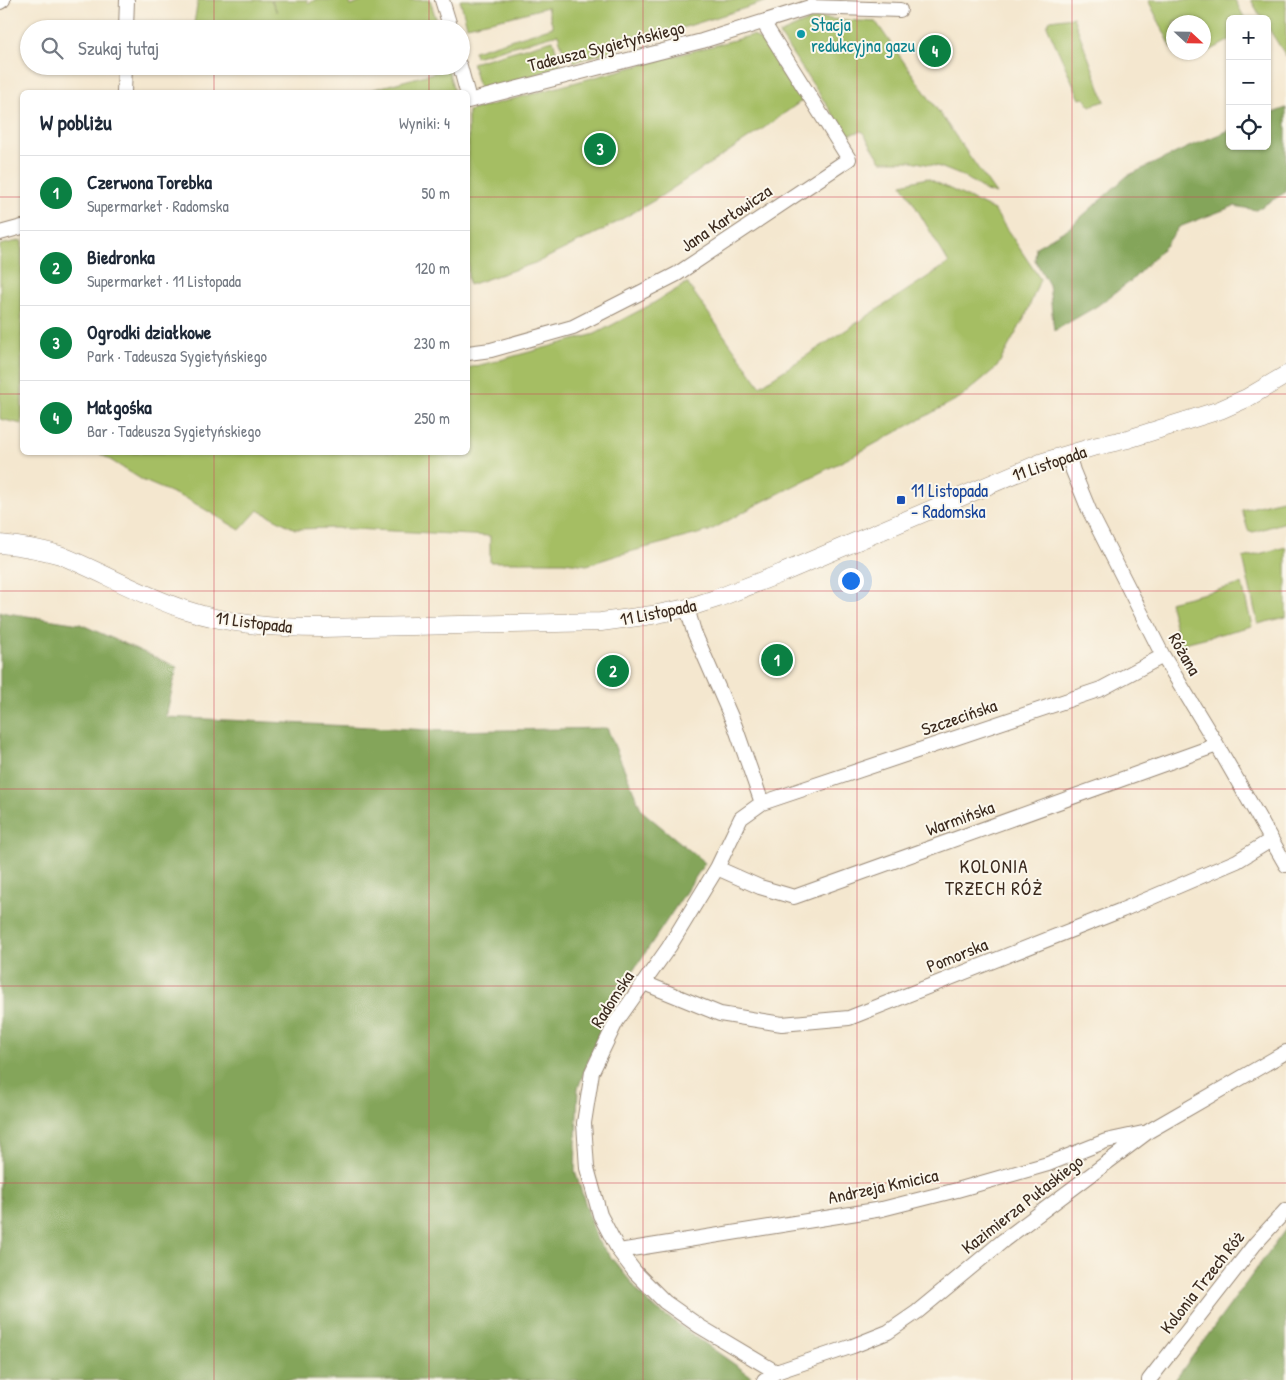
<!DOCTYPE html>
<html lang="pl">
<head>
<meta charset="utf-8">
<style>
	:root { --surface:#fff; --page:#f6f6f7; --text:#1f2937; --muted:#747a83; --line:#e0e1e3; --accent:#0b8043 }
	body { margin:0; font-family:"Patrick Hand",sans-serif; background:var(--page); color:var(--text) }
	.controls { position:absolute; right:15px; top:15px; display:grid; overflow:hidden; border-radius:8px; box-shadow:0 1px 4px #0004 }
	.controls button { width:45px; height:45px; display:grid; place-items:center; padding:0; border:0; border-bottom:1px solid var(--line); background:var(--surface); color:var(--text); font:25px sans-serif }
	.compass { position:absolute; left:1166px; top:15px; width:45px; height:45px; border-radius:50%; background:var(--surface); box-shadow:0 1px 4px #0004; rotate:112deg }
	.you { position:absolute; left:850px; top:580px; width:18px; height:18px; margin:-12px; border:4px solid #fff; border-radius:50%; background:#1a73e8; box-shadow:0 0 0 8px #1a73e833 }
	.badge { display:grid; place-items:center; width:32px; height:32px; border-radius:50%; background:var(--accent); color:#fff; font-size:16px; font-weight:700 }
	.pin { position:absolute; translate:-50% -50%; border:2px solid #fff; box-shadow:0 1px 5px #0006 }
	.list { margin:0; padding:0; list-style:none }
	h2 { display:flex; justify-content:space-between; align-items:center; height:65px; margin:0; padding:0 20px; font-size:21px }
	h2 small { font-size:16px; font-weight:400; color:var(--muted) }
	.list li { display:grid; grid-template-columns:32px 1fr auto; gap:15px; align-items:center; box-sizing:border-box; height:75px; padding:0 20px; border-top:1px solid var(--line) }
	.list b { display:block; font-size:19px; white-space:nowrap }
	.list p { margin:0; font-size:16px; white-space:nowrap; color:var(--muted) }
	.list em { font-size:16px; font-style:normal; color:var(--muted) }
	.icon { flex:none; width:28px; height:28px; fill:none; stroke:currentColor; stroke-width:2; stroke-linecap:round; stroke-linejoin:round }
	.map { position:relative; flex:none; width:1286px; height:1380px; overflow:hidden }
	.search { position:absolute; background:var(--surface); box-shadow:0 1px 4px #0004; left:20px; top:20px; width:450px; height:55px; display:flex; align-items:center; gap:12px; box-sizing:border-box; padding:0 18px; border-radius:28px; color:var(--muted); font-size:19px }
	.panel { position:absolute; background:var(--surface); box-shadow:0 1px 4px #0004; left:20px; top:90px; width:450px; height:365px; border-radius:8px }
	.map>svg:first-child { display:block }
	.green { fill:#a5be64; stroke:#707441 }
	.forest { fill:#84a55a; stroke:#60683c }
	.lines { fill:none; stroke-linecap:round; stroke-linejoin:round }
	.minor-casing { stroke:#988876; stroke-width:16 }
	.major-casing { stroke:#988876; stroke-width:19 }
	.minor { stroke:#fff; stroke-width:14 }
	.major { stroke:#fff; stroke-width:18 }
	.grid { fill:none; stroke:#d1495b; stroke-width:1; stroke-opacity:0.55 }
	.culture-dot { fill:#0f9aa8; stroke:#fbf7ec; stroke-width:2 }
	.transit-dot { fill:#1a4fb4; stroke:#fbf7ec; stroke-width:2 }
	.labels { text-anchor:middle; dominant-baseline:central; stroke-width:4; stroke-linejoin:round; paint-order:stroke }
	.culture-label { font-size:18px; fill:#0d838f; stroke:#fbf7ec; text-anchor:start }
	.street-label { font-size:18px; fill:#3b2a1e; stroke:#fbf7ec }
	.transit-label { font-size:18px; fill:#164399; stroke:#fbf7ec; text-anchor:start }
	.neighbourhood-label { font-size:19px; letter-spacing:1px; fill:#3b2a1e; stroke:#fbf7ec }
</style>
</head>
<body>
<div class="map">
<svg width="1286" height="1380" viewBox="0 0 1286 1380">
	<rect width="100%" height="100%" fill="#fbf7ec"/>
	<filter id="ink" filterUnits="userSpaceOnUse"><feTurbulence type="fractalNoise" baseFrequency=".02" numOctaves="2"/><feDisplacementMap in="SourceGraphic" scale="10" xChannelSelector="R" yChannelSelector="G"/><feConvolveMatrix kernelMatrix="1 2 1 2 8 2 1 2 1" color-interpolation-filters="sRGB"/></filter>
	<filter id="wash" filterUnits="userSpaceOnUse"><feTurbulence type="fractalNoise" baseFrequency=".0096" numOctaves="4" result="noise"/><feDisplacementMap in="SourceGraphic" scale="20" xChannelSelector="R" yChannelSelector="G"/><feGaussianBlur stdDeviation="1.12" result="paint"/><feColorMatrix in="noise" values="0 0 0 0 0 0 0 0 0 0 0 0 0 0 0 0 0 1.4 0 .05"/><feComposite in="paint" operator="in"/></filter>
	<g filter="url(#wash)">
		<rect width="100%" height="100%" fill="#f4e7cf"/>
		<path class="green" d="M 198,0 L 271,0 L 277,12 L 272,0 L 307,0 L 308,3 L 315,0 L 349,0 L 351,6 L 366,0 L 430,0 L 439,28 L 193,29 Z
			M 460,0 L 771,0 L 574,62 L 571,54 L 565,57 L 558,34 L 475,57 L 474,51 L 553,27 L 547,7 L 510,17 L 467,26 Z
			M 1150,0 L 1235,0 L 1245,19 L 1230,19 L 1230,40 L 1204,54 L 1204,22 L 1174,22 L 1173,50 L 1149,2 Z
			M 1251,0 L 1286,0 L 1286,56 L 1267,26 L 1267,19 L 1262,19 Z
			M 1073,17 L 1105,101 L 1090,106 L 1084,98 L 1080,99 L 1047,26 L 1050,20 Z
			M 815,18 L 876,22 L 996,194 L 986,191 L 965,177 L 940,167 L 912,161 L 881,161 L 862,131 L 847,135 L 779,34 Z
			M 753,35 L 764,43 L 803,100 L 761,130 L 655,200 L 601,231 L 538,262 L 469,285 L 468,277 L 468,111 Z
			M 553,40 L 561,67 L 480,91 L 472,63 Z
			M 448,69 L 454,92 L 363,92 Z
			M 927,178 L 994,210 L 1040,279 L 1026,315 L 997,367 L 961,397 L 847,459 L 758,504 L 709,531 L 618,555 L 587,565 L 564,562 L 490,562 L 490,536 L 334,528 L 295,529 L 258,510 L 240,530 L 189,500 L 144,481 L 99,453 L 468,452 L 468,368 L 500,360 L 595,334 L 652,304 L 687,283 L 760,386 L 949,263 L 902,184 Z
			M 22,240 L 22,424 L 0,419 L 0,245 Z
			M 1286,499 L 1286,522 L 1253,532 L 1248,530 L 1242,510 Z
			M 1286,547 L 1286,617 L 1258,624 L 1243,558 Z
			M 1242,584 L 1252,626 L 1180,644 L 1169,602 Z"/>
		<path class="forest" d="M 1286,108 L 1286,192 L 1256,210 L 1234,206 L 1179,227 L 1166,245 L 1131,281 L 1097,306 L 1054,331 L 1049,285 L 1035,260 L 1036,247 L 1069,228 L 1127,176 L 1193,145 L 1230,130 L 1230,146 L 1267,146 L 1267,115 Z
			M 0,612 L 80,624 L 177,667 L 166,717 L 451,731 L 607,728 L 642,811 L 705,863 L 609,1007 L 578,1088 L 575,1171 L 597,1240 L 648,1303 L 751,1376 L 746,1380 L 0,1380 Z
			M 1286,1228 L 1286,1380 L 1175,1380 L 1285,1230 Z"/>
	</g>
	<g filter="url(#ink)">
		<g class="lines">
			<defs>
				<path id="minor" d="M 442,0 L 451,29
					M 0,2 L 3,0
					M 126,29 L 127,0
					M 460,66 L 467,92
					M 124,92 L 125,66
					M 468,101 L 702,41 L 810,7 L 900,10
					M 0,233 L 22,227
					M 468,353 L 491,350 L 573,327 L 677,274 L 849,159 L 763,22
					M 1068,454 L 1073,471 L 1089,510 L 1163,656 L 1217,745 L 1286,865
					M 687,608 L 694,632 L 735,726 L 762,803 L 741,818 L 717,868 L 669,947 L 616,1022 L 592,1072 L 584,1123 L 587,1168 L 600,1215 L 619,1251 L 635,1272 L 665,1302 L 699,1326 L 776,1372
					M 762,803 L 1101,689 L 1163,656
					M 717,868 L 760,887 L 794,897 L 1217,745
					M 644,983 L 720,1014 L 782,1024 L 849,1018 L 1122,910 L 1237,861 L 1271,840
					M 619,1251 L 882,1209 L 957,1190 L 1048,1164 L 1106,1141 L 1143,1133
					M 764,1380 L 776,1372 L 853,1346 L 888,1332 L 917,1312 L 1004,1240 L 1149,1131 L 1286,1052
					M 1149,1380 L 1255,1244 L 1286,1210"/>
				<path id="major" d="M 0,544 C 21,546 40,549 60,555 C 102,572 143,596 186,610 C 231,625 276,628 322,628 L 601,622 L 652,615 L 687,608 L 718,598 L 782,573 L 1043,462 L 1093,447 L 1128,439 L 1220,410 L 1247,398 L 1286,375"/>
			</defs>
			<use href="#minor" class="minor-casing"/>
			<use href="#major" class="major-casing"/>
			<use href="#minor" class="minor"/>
			<use href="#major" class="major"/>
		</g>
	</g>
	<path class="grid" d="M 214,0 L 214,29M 429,0 L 429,29M 643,0 L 643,1380M 857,0 L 857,1380M 1072,0 L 1072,1380M 214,66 L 214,92M 429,66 L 429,92M 0,197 L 22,197M 468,197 L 1286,197M 0,394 L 22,394M 468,394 L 1286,394M 214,452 L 214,1380M 429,452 L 429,1380M 0,591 L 1286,591M 0,789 L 1286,789M 0,986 L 1286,986M 0,1183 L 1286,1183"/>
	<circle class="culture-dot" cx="801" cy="34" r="5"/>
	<rect class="transit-dot" x="896" y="495" width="10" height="10" rx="2.5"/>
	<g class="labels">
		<g class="culture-label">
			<text x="811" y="24">Stacja<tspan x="811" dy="21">redukcyjna gazu</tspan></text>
		</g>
		<g class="street-label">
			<text transform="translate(606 46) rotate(-14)">Tadeusza Sygietyńskiego</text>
			<text transform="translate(726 218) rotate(-34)">Jana Karłowicza</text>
			<text transform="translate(1049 463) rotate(-19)">11 Listopada</text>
			<text transform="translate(658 612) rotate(-11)">11 Listopada</text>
			<text transform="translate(254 622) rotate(7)">11 Listopada</text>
			<text transform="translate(1185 654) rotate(60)">Różana</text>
			<text transform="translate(959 717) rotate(-19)">Szczecińska</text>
			<text transform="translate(960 818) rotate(-20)">Warmińska</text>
			<text transform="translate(957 955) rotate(-22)">Pomorska</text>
			<text transform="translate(612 999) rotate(-57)">Radomska</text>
			<text transform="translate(883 1186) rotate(-12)">Andrzeja Kmicica</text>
			<text transform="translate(1022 1204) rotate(-38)">Kazimierza Pułaskiego</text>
			<text transform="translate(1202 1282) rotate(-52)">Kolonia Trzech Róż</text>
		</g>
		<g class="transit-label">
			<text x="911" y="490">11 Listopada<tspan x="911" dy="21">- Radomska</tspan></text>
		</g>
		<g class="neighbourhood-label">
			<text x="994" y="866">KOLONIA<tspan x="994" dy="22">TRZECH RÓŻ</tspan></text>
		</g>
	</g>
</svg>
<div class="controls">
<button>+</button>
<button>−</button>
<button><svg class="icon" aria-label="locate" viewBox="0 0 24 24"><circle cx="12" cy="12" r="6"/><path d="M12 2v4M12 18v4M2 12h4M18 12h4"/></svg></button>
</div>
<svg class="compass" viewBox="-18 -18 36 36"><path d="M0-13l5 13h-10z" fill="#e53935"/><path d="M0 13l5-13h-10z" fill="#747a83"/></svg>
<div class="you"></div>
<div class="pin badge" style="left:777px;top:660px">1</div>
<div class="pin badge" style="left:613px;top:671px">2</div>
<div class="pin badge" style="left:600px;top:149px">3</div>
<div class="pin badge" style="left:935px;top:51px">4</div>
<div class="search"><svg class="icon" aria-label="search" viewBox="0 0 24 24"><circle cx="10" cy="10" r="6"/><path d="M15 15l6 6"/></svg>Szukaj tutaj</div>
<section class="panel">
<h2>W pobliżu<small>Wyniki: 4</small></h2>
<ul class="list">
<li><span class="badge">1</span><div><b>Czerwona Torebka</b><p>Supermarket · Radomska</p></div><em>50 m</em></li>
<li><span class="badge">2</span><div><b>Biedronka</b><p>Supermarket · 11 Listopada</p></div><em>120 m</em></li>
<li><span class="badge">3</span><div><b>Ogrodki działkowe</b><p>Park · Tadeusza Sygietyńskiego</p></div><em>230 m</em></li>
<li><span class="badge">4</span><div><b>Małgośka</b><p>Bar · Tadeusza Sygietyńskiego</p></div><em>250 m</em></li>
</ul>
</section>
</div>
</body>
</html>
